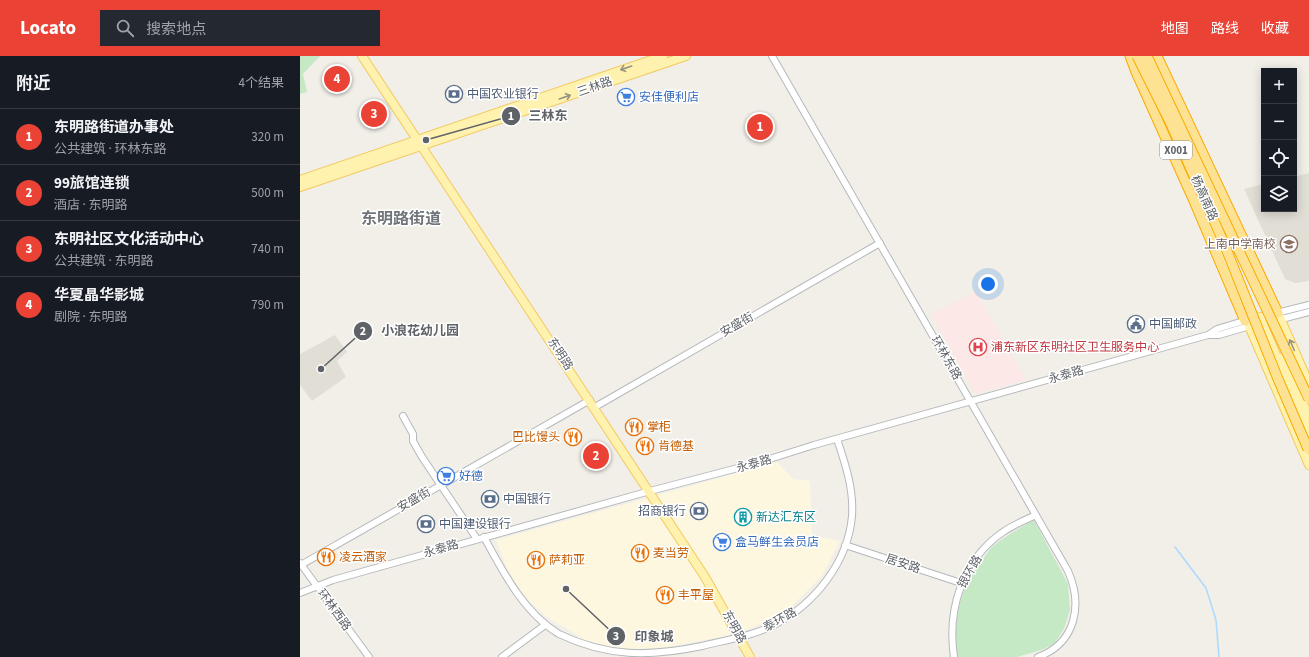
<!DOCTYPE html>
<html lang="zh">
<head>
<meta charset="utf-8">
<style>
	:root { --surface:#171b24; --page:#242831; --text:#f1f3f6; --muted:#9ea1a6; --line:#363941; --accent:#ea4335 }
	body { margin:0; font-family:"Source Sans 3","Noto Sans SC",sans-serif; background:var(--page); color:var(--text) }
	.controls { position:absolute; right:12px; top:12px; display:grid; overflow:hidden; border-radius:0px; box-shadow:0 2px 10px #0003 }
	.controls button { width:36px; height:36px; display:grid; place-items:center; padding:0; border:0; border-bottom:1px solid var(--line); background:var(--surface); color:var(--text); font:20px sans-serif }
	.you { position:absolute; left:688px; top:228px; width:14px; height:14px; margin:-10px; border:3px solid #fff; border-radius:50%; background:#1a73e8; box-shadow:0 0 0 6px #1a73e833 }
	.badge { display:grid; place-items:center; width:26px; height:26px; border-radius:50%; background:var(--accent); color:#fff; font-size:13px; font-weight:700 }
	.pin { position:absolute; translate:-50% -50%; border:2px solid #fff; box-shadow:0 1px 4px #0006 }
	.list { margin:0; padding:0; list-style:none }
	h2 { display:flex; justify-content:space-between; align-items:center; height:52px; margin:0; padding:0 16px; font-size:17px }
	h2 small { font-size:13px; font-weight:400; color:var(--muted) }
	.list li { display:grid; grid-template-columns:26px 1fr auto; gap:12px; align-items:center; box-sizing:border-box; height:56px; padding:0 16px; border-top:1px solid var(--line) }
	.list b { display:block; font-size:15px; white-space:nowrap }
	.list p { margin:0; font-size:13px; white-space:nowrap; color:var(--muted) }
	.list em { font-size:13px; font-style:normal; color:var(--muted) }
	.icon { flex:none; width:22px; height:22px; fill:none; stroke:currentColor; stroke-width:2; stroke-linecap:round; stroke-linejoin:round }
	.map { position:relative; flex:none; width:1009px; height:601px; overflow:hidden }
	header { display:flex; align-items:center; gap:24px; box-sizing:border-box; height:56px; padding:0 20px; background:var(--accent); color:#fff }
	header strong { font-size:19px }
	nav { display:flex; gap:22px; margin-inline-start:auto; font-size:14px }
	.search { width:280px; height:36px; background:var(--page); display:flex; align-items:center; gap:10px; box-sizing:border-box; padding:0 14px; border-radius:0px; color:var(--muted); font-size:15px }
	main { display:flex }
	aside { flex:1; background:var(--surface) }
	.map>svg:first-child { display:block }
	.commercial { fill:#fef7e0 }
	.education { fill:#e1ded6 }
	.medical { fill:#fce8e6 }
	.green { fill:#c5e8c5 }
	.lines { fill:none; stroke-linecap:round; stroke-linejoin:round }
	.stream { stroke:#aadaff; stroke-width:1.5 }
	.minor-casing { stroke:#b5b8bc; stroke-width:8 }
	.major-casing { stroke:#f2c960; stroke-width:10 }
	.highway-casing { stroke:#f9ab00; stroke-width:11 }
	.minor { stroke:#fff; stroke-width:6 }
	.major { stroke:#fff2af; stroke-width:8 }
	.highway { stroke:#fde293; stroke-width:9 }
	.highway-bridge-casing { stroke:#f9ab00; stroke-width:11; stroke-linecap:butt }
	.highway-bridge { stroke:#fde293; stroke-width:9 }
	.oneway { stroke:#979581 }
	.labels { text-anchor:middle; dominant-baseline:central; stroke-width:3; stroke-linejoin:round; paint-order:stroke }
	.shield { fill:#fff; stroke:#8f9295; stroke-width:1 }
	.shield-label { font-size:11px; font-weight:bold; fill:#5f6368 }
	.street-label { font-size:12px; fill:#5f6368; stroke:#fff }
	.service-label { font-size:12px; fill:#4e5e75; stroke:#fff; text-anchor:start }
	.shop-label { font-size:12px; fill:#366cbe; stroke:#fff; text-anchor:start }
	.education-label { font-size:12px; fill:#785e54; stroke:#fff; text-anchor:end }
	.health-label { font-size:12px; fill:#be3a42; stroke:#fff; text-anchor:start }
	.food-label { font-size:12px; fill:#c56008; stroke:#fff; text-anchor:start }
	.culture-label { font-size:12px; fill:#0d838f; stroke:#fff; text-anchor:start }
	.district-label { font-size:16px; font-weight:bold; fill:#70757a; stroke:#fff }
	.leader { fill:none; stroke:#5f6368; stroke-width:1.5 }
	.callout-dot { fill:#5f6368; stroke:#fff; stroke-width:1.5 }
	.mark-label { font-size:12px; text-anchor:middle; font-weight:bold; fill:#fff }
	.callout-label { font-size:13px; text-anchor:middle; font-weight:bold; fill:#5f6368; stroke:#fff; stroke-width:3; stroke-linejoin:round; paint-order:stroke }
</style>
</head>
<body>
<header>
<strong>Locato</strong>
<div class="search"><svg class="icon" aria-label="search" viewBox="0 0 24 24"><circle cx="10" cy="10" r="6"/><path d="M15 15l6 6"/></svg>搜索地点</div>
<nav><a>地图</a><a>路线</a><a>收藏</a></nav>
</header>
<main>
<aside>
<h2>附近<small>4个结果</small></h2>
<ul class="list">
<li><span class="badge">1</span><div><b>东明路街道办事处</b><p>公共建筑 · 环林东路</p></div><em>320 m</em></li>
<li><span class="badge">2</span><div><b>99旅馆连锁</b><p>酒店 · 东明路</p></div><em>500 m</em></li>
<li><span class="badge">3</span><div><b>东明社区文化活动中心</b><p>公共建筑 · 东明路</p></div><em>740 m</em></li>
<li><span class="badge">4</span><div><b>华夏晶华影城</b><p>剧院 · 东明路</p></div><em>790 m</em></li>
</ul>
</aside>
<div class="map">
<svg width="1009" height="601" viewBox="0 0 1009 601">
	<rect width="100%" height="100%" fill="#f1efe8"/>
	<path class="commercial" d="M 477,406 L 493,423 L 510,425 L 512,479 L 540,485 L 522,520 L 487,555 L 451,572 L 425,580 L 368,591 L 323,594 L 285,584 L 247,561 L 228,544 L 208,515 L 196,484 Z"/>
	<path class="education" d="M 1009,117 L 1009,225 L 995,227 L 985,223 L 944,133 L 964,128 L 964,153 L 994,153 L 994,121 Z
		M 35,279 L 47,296 L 37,305 L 46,321 L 12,345 L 0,329 L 0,298 Z"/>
	<path class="medical" d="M 676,236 L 726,324 L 675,338 L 631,257 Z"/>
	<path class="green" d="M 0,0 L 20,0 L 3,18 L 7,36 L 0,38 Z
		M 734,464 L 768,528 L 770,554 L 764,573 L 754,588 L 741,594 L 717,601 L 658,601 C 651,566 661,530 683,503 C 686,499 689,494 692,491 C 705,480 720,472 734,464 Z"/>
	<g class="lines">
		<path class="stream" d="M 875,491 L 906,532 L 916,564 L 919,601"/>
		<defs>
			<path id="minor" d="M 472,0 L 768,515 C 783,549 776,587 738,601
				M 956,262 L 1009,249
				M 978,264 L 1009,256
				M 909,279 L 919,279 L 953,269
				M 295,351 L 580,187
				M 103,360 L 113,378 L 113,385 L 122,401 L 177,483
				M 184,481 C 203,516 224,557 259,578 C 307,601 349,601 402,590 C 426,584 452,580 474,569 C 515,548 548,506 552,460 C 554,433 545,407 537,383
				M 545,489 L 661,527
				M 0,507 L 69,601
				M 1,509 L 290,344
				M 0,537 L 33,524 L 350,435 L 457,407 L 514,389 L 908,279 L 917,273 L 947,264
				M 202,601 L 245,569
				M 654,601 C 647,554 662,504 703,476 C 713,469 725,464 736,459"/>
			<path id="major" d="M 62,0 L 405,521 L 450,601
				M 0,124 L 363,0
				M 0,131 L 386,0
				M 896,138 L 939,238
				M 947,256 L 950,263 L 949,270 L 1009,409
				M 978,257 L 1009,328
				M 960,261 L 1009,377
				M 983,301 L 1009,361"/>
			<path id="highway" d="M 830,0 L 836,16 L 894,145 L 945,265
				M 857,0 L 978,257"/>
		</defs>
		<use href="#minor" class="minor-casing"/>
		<use href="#major" class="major-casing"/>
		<use href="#highway" class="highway-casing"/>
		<use href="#minor" class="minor"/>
		<use href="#major" class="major"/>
		<use href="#highway" class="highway"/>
		<defs>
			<path id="highway-bridge" d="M 837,0 L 870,66 L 923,185 L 978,323 L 1008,393
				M 847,0 L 1009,343"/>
		</defs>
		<use href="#highway-bridge" class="highway-bridge-casing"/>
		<use href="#highway-bridge" class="highway-bridge"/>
	</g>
	<defs><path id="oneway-shaft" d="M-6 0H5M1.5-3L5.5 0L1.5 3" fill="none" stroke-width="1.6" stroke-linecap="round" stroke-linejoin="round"/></defs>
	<g class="oneway">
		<use href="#oneway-shaft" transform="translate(326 12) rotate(161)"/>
		<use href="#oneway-shaft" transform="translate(265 41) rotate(-19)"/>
		<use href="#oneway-shaft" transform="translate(992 289) rotate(-113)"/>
	</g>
	<defs>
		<symbol id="bank-ring" viewBox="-11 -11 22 22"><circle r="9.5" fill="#fff" stroke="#5c6f8a" stroke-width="1.5"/><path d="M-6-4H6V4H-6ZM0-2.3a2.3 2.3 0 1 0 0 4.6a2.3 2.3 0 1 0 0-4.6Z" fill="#5c6f8a"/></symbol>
		<symbol id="supermarket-ring" viewBox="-11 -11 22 22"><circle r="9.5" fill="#fff" stroke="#3f7fe0" stroke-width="1.5"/><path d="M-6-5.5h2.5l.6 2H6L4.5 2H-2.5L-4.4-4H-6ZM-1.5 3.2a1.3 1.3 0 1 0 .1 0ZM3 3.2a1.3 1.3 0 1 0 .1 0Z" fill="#3f7fe0"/></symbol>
		<symbol id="school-ring" viewBox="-11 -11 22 22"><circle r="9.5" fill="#fff" stroke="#8d6e63" stroke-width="1.5"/><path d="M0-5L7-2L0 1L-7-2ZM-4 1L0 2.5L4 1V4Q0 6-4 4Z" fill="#8d6e63"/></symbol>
		<symbol id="civic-ring" viewBox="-11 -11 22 22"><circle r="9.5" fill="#fff" stroke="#5c6f8a" stroke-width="1.5"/><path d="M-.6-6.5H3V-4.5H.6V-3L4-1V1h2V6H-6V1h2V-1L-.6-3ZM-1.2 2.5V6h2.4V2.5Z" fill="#5c6f8a"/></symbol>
		<symbol id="hospital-ring" viewBox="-11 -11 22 22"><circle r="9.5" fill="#fff" stroke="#e0444e" stroke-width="1.5"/><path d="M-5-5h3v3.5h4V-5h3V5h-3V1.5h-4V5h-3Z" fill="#e0444e"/></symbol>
		<symbol id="restaurant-ring" viewBox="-11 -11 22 22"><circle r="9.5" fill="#fff" stroke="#e8710a" stroke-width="1.5"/><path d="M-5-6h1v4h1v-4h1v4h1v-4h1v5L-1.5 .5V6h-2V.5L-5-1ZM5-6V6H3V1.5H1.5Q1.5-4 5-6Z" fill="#e8710a"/></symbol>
		<symbol id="building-ring" viewBox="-11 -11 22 22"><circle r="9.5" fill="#fff" stroke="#0f9aa8" stroke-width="1.5"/><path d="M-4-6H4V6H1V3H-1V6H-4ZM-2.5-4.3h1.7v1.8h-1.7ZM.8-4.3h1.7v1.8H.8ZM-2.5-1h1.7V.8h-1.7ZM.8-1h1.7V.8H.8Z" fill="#0f9aa8"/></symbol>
	</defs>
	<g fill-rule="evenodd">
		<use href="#bank-ring" x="144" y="28" width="20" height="20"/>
		<use href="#supermarket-ring" x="316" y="31" width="20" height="20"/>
		<use href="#school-ring" x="979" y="178" width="20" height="20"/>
		<use href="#civic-ring" x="826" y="258" width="20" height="20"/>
		<use href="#hospital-ring" x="668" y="281" width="20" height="20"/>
		<use href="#restaurant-ring" x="324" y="361" width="20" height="20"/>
		<use href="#restaurant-ring" x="263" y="371" width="20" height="20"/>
		<use href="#restaurant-ring" x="335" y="380" width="20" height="20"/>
		<use href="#supermarket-ring" x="136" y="410" width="20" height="20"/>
		<use href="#bank-ring" x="180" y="433" width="20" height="20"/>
		<use href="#bank-ring" x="389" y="445" width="20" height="20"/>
		<use href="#building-ring" x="433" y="451" width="20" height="20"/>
		<use href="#bank-ring" x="116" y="458" width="20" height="20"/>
		<use href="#supermarket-ring" x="412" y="476" width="20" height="20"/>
		<use href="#restaurant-ring" x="330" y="487" width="20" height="20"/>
		<use href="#restaurant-ring" x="16" y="491" width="20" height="20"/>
		<use href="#restaurant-ring" x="226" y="494" width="20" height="20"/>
		<use href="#restaurant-ring" x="355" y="529" width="20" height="20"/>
	</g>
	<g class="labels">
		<rect class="shield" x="860" y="85" width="32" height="18" rx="3"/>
		<g class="shield-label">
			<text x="876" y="94">X001</text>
		</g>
		<g class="street-label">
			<text transform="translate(295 31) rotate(-19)">三林路</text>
			<text transform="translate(904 142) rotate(66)">杨高南路</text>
			<text transform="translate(437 269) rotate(-30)">安盛街</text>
			<text transform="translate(260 298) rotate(57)">东明路</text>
			<text transform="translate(646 302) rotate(60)">环林东路</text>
			<text transform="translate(766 319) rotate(-16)">永泰路</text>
			<text transform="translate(454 408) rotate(-15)">永泰路</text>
			<text transform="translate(114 444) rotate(-30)">安盛街</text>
			<text transform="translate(141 493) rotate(-16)">永泰路</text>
			<text transform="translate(603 508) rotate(18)">居安路</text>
			<text transform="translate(670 516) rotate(-60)">银环路</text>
			<text transform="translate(34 554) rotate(54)">环林西路</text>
			<text transform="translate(480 564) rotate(-29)">泰环路</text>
			<text transform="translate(434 571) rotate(61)">东明路</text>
		</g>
		<g class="service-label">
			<text x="167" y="38">中国农业银行</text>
			<text x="849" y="268">中国邮政</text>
			<text x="203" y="443">中国银行</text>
			<text x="386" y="455" text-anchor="end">招商银行</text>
			<text x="139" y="468">中国建设银行</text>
		</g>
		<g class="shop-label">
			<text x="339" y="41">安佳便利店</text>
			<text x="159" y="420">好德</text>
			<text x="435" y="486">盒马鲜生会员店</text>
		</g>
		<g class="education-label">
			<text x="976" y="188">上南中学南校</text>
		</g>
		<g class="health-label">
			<text x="691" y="291">浦东新区东明社区卫生服务中心</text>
		</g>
		<g class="food-label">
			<text x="347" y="371">掌柜</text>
			<text x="260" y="381" text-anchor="end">巴比馒头</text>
			<text x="358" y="390">肯德基</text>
			<text x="353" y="497">麦当劳</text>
			<text x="39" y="501">凌云酒家</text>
			<text x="249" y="504">萨莉亚</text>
			<text x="378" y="539">丰平屋</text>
		</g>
		<g class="culture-label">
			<text x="456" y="461">新达汇东区</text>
		</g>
		<g class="district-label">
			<text x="101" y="163">东明路街道</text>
		</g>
	</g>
	<path class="leader" d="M126 84L211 60M21 313L63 275M266 533L316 580"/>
	<g class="callout-dot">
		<circle cx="126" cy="84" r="4"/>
		<circle cx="21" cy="313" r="4"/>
		<circle cx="266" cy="533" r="4"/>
		<circle cx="211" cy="60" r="10"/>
		<circle cx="63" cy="275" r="10"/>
		<circle cx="316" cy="580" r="10"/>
	</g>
	<g class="mark-label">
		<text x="211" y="64">1</text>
		<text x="63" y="279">2</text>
		<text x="316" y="584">3</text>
	</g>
	<g class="callout-label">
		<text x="248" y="64">三林东</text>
		<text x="120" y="279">小浪花幼儿园</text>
		<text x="354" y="585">印象城</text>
	</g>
</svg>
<div class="controls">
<button>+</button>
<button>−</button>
<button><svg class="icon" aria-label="locate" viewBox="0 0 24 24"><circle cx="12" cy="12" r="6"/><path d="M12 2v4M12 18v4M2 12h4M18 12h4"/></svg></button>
<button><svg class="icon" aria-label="layers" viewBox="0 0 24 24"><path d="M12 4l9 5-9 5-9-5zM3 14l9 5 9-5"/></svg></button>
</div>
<div class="you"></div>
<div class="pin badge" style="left:460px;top:71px">1</div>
<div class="pin badge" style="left:296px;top:400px">2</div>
<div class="pin badge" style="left:74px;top:58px">3</div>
<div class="pin badge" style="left:37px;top:23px">4</div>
</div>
</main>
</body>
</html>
